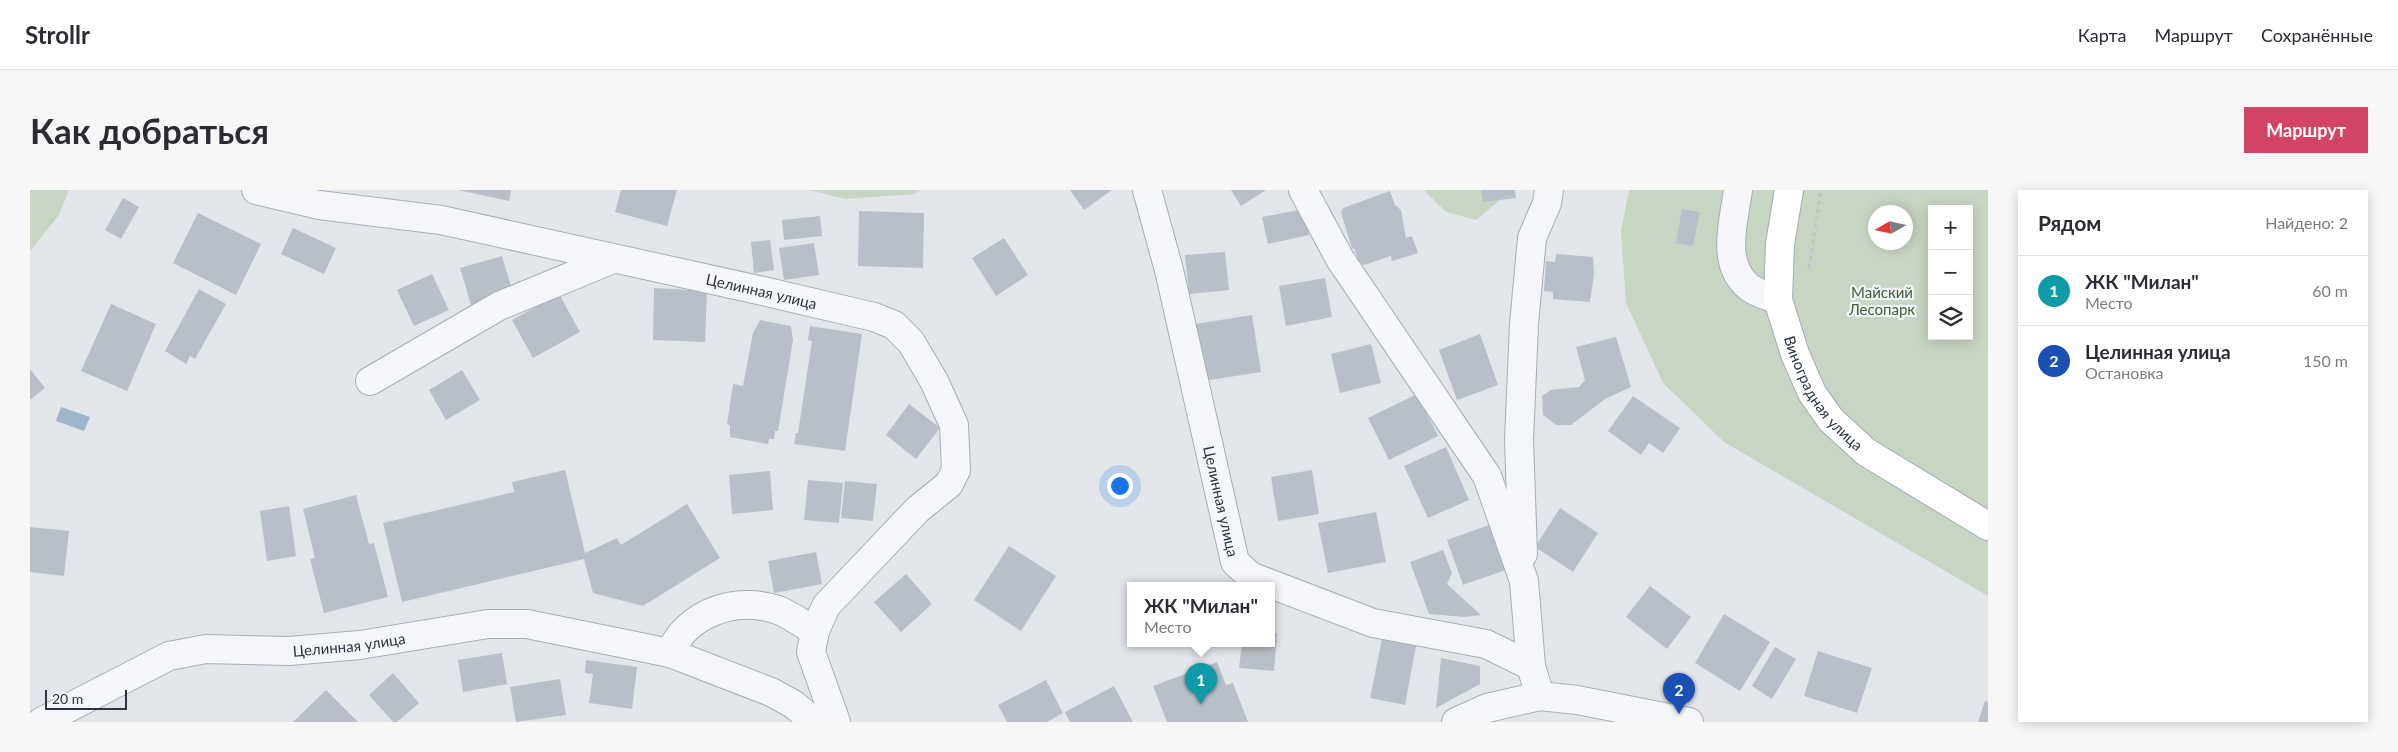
<!DOCTYPE html>
<html lang="ru">
<head>
<meta charset="utf-8">
<style>
	:root { --surface:#fff; --page:#f7f7f7; --text:#2b2b33; --muted:#7c7c81; --line:#e1e1e2; --accent:#d34364 }
	body { margin:0; font-family:Lato,sans-serif; background:var(--page); color:var(--text) }
	.controls { position:absolute; right:15px; top:15px; display:grid; overflow:hidden; border-radius:0px; box-shadow:0 2px 12px #0003 }
	.controls button { width:45px; height:45px; display:grid; place-items:center; padding:0; border:0; border-bottom:1px solid var(--line); background:var(--surface); color:var(--text); font:25px sans-serif }
	.compass { position:absolute; left:1838px; top:15px; width:45px; height:45px; border-radius:50%; background:var(--surface); box-shadow:0 2px 12px #0003; rotate:261deg }
	.scale { position:absolute; left:15px; bottom:12px; width:82px; box-sizing:border-box; padding-left:5px; border:2px solid #293543; border-top:0; font-size:14px; line-height:18px; white-space:nowrap; color:#293543; -webkit-text-stroke:4px #f2f5f8; paint-order:stroke }
	.you { position:absolute; left:1089px; top:295px; width:18px; height:18px; margin:-12px; border:4px solid #fff; border-radius:50%; background:#1a73e8; box-shadow:0 0 0 8px #1a73e833 }
	.badge { display:grid; place-items:center; width:32px; height:32px; border-radius:50%; background:var(--accent); color:#fff; font-size:16px; font-weight:700 }
	.pin { position:absolute; translate:-50% -41px; filter:drop-shadow(0 1px 2px #0008) }
	.pin::after { content:''; position:absolute; top:26px; width:18px; height:15px; background:inherit; clip-path:polygon(0 0,100% 0,50% 100%) }
	.popup { position:absolute; left:1097px; top:392px; width:148px; height:65px; box-sizing:border-box; display:grid; place-content:center; border-radius:0px; background:var(--surface); filter:drop-shadow(0 1px 4px #0005); font-size:16px; white-space:nowrap; color:var(--muted) }
	.popup b { font-size:19px; color:var(--text) }
	.popup::after { content:''; position:absolute; left:50%; top:100%; margin-left:-10px; border:10px solid transparent; border-top-color:var(--surface) }
	.list { margin:0; padding:0; list-style:none }
	h2 { display:flex; justify-content:space-between; align-items:center; height:65px; margin:0; padding:0 20px; font-size:21px }
	h2 small { font-size:16px; font-weight:400; color:var(--muted) }
	.list li { display:grid; grid-template-columns:32px 1fr auto; gap:15px; align-items:center; box-sizing:border-box; height:70px; padding:0 20px; border-top:1px solid var(--line) }
	.list b { display:block; font-size:19px; white-space:nowrap }
	.list p { margin:0; font-size:16px; white-space:nowrap; color:var(--muted) }
	.list em { font-size:16px; font-style:normal; color:var(--muted) }
	.icon { flex:none; width:28px; height:28px; fill:none; stroke:currentColor; stroke-width:2; stroke-linecap:round; stroke-linejoin:round }
	.map { position:relative; flex:none; width:1958px; height:532px; overflow:hidden; border-radius:0px }
	header { display:flex; align-items:center; gap:30px; box-sizing:border-box; height:70px; padding:0 25px; background:var(--surface); border-bottom:1px solid var(--line) }
	header strong { font-size:24px }
	nav { display:flex; gap:28px; margin-inline-start:auto; font-size:18px }
	.intro { display:flex; align-items:center; justify-content:space-between; box-sizing:border-box; height:120px; padding:0 30px }
	h1 { margin:0; font-size:35px }
	.button { padding:12px 22px; border-radius:0px; background:var(--accent); color:#fff; font-size:18px; font-weight:700 }
	main { display:flex; gap:30px; padding:0 30px }
	aside { flex:1; background:var(--surface); border-radius:0px; box-shadow:0 2px 12px #0003 }
	.map>svg:first-child { display:block }
	.green { fill:#c9d5c3; fill-rule:evenodd }
	.water { fill:#9cb7cc }
	.building { fill:#b9bfc8 }
	.lines { fill:none; stroke-linecap:round; stroke-linejoin:round }
	.minor-casing { stroke:#a7adb5; stroke-width:30 }
	.major-casing { stroke:#a0abb7; stroke-width:30 }
	.path { stroke:#c0c4ca; stroke-width:3; stroke-dasharray:4 4; stroke-linecap:butt }
	.minor { stroke:#f5f6f9; stroke-width:28 }
	.major { stroke:#fff; stroke-width:28 }
	.labels { text-anchor:middle; dominant-baseline:central; stroke-width:4.5; stroke-linejoin:round; paint-order:stroke }
	.street-label { font-size:15px; fill:#293543; stroke:#f2f5f8 }
	.park-label { font-size:15px; fill:#416036; stroke:#f2f5f8 }
</style>
</head>
<body>
<header>
<strong>Strollr</strong>
<nav><a>Карта</a><a>Маршрут</a><a>Сохранённые</a></nav>
</header>
<div class="intro"><h1>Как добраться</h1><a class="button">Маршрут</a></div>
<main>
<div class="map">
<svg width="1958" height="532" viewBox="0 0 1958 532">
	<rect width="100%" height="100%" fill="#e2e6eb"/>
	<path class="green" d="M 0,0 L 39,0 L 29,25 L 0,61 Z
		M 779,0 L 891,0 L 884,4 L 816,9 Z
		M 1394,0 L 1471,0 L 1470,10 L 1446,30 L 1416,22 Z
		M 1599,0 L 1958,0 L 1958,406 L 1694,252 L 1633,193 L 1596,113 L 1591,41 ZM 1902,19 L 1939,19 L 1939,146 L 1902,146 ZM 1846,22 L 1876,22 L 1876,52 L 1846,52 Z"/>
	<path class="water" d="M 31,217 L 60,227 L 54,241 L 26,231 Z"/>
	<path class="building" d="M 428,0 L 481,0 L 479,11 Z
		M 591,0 L 647,0 L 637,36 L 585,22 Z
		M 1040,0 L 1082,0 L 1054,20 Z
		M 1201,0 L 1236,0 L 1211,16 Z
		M 1451,0 L 1485,0 L 1486,8 L 1453,12 Z
		M 1360,1 L 1365,15 L 1371,20 L 1376,48 L 1382,46 L 1388,63 L 1362,71 L 1361,66 L 1334,75 L 1329,72 L 1324,58 L 1322,59 L 1311,22 L 1313,18 Z
		M 93,8 L 109,17 L 91,49 L 75,40 Z
		M 1274,19 L 1279,45 L 1238,54 L 1232,27 Z
		M 1652,19 L 1670,22 L 1663,56 L 1646,53 Z
		M 829,21 L 894,23 L 893,78 L 828,76 Z
		M 168,23 L 231,54 L 206,105 L 143,73 Z
		M 790,26 L 792,46 L 754,50 L 752,30 Z
		M 263,38 L 306,58 L 294,84 L 251,64 Z
		M 974,48 L 998,85 L 966,106 L 942,68 Z
		M 740,50 L 744,80 L 724,83 L 721,52 Z
		M 784,53 L 789,85 L 754,90 L 749,58 Z
		M 1195,62 L 1199,100 L 1159,104 L 1155,65 Z
		M 1526,64 L 1563,67 L 1564,84 L 1560,112 L 1523,109 L 1523,102 L 1514,101 L 1516,71 L 1525,72 Z
		M 472,66 L 483,103 L 441,115 L 430,78 Z
		M 402,84 L 419,120 L 384,136 L 367,100 Z
		M 1295,88 L 1302,127 L 1256,136 L 1249,96 Z
		M 624,98 L 677,101 L 675,152 L 623,150 Z
		M 169,99 L 196,114 L 165,169 L 160,166 L 156,174 L 135,161 Z
		M 529,104 L 550,142 L 503,168 L 482,130 Z
		M 81,114 L 126,134 L 97,201 L 51,181 Z
		M 1222,125 L 1231,182 L 1174,191 L 1165,134 Z
		M 730,130 L 761,136 L 763,150 L 748,241 L 745,241 L 744,249 L 739,249 L 738,254 L 700,247 L 700,235 L 697,234 L 703,194 L 713,196 L 723,143 Z
		M 780,136 L 832,144 L 815,261 L 764,254 L 766,243 L 768,243 L 782,151 L 778,150 Z
		M 1450,144 L 1468,195 L 1427,210 L 1409,160 Z
		M 1586,147 L 1601,197 L 1575,209 L 1541,235 L 1526,235 L 1513,225 L 1512,206 L 1521,200 L 1549,197 L 1555,190 L 1546,157 Z
		M 1341,154 L 1351,193 L 1310,203 L 1301,164 Z
		M 0,179 L 15,198 L 0,210 Z
		M 432,180 L 450,210 L 416,230 L 399,200 Z
		M 1387,204 L 1408,246 L 1359,270 L 1338,228 Z
		M 1603,206 L 1650,238 L 1633,263 L 1619,253 L 1611,265 L 1578,241 Z
		M 879,214 L 910,238 L 886,269 L 856,245 Z
		M 1416,257 L 1439,310 L 1398,328 L 1374,276 Z
		M 535,280 L 555,363 L 587,348 L 591,355 L 657,314 L 690,368 L 613,416 L 563,403 L 554,369 L 372,412 L 353,333 L 484,302 L 482,292 Z
		M 1282,280 L 1289,324 L 1248,331 L 1241,287 Z
		M 740,281 L 743,320 L 702,324 L 699,285 Z
		M 778,290 L 813,293 L 809,333 L 774,330 Z
		M 815,291 L 847,294 L 843,331 L 811,328 Z
		M 326,305 L 339,354 L 344,353 L 358,407 L 294,423 L 280,369 L 285,368 L 273,319 Z
		M 259,316 L 266,366 L 237,371 L 230,321 Z
		M 1530,318 L 1568,343 L 1543,382 L 1505,357 Z
		M 1346,322 L 1356,372 L 1298,383 L 1288,333 Z
		M 1468,332 L 1484,377 L 1433,395 L 1417,350 Z
		M 0,337 L 39,341 L 34,386 L 0,382 Z
		M 979,356 L 1026,386 L 991,441 L 944,410 Z
		M 1413,360 L 1422,383 L 1417,394 L 1451,425 L 1434,427 L 1399,424 L 1380,372 Z
		M 786,362 L 792,394 L 744,403 L 738,371 Z
		M 876,384 L 902,414 L 871,442 L 844,412 Z
		M 1620,396 L 1661,427 L 1637,459 L 1596,427 Z
		M 1694,424 L 1740,452 L 1710,501 L 1665,473 Z
		M 1241,442 L 1247,443 L 1244,481 L 1209,478 L 1212,453 L 1241,453 Z
		M 1352,449 L 1386,456 L 1375,515 L 1340,508 Z
		M 1745,457 L 1766,469 L 1742,509 L 1722,496 Z
		M 1788,461 L 1842,478 L 1827,523 L 1774,506 Z
		M 472,463 L 477,494 L 433,502 L 428,470 Z
		M 1411,468 L 1450,476 L 1450,494 L 1406,518 Z
		M 556,470 L 607,477 L 602,519 L 559,513 L 563,484 L 555,483 Z
		M 1187,472 L 1196,495 L 1203,493 L 1218,532 L 1137,532 L 1123,496 Z
		M 363,483 L 389,513 L 367,532 L 363,532 L 339,505 Z
		M 530,489 L 536,525 L 486,532 L 480,497 Z
		M 1016,490 L 1033,523 L 1017,532 L 977,532 L 968,515 Z
		M 1084,496 L 1103,532 L 1040,532 L 1035,522 Z
		M 296,500 L 328,532 L 263,532 Z
		M 1955,511 L 1958,512 L 1958,532 L 1948,532 Z"/>
	<g class="lines">
		<defs>
			<g id="minor">
				<path id="s1" d="M 226,0 L 289,15 L 411,30 L 733,101 L 844,127 L 864,135 L 881,152 L 904,191 L 924,235 L 926,280 L 919,294 L 887,320 L 796,416 L 785,441 C 773,434 760,425 748,420 C 707,406 657,422 640,463"/>
				<path id="s2" d="M 1117,0 L 1139,80 L 1205,372 L 1220,386 L 1343,433 L 1456,454 L 1501,476"/>
				<path d="M 1273,0 L 1310,69 L 1457,286 L 1494,391 L 1501,476 L 1510,506"/>
				<path d="M 1708,0 C 1704,31 1690,74 1719,97 C 1726,103 1739,106 1748,110"/>
				<path d="M 340,191 L 469,116 L 583,69"/>
				<path d="M 1493,364 L 1489,250 L 1494,134 L 1502,48 L 1517,13 L 1519,0"/>
				<path d="M 785,441 L 781,462 L 806,532"/>
				<path id="s3" d="M 11,532 L 139,466 L 176,459 L 259,461 L 330,455 L 458,434 L 497,434 L 640,463 L 741,502 L 763,514 L 785,532"/>
				<path d="M 1426,532 L 1457,518 L 1510,506 L 1547,510 L 1659,532"/>
			</g>
			<g id="major">
				<path id="s4" d="M 1759,0 L 1750,54 L 1748,110 L 1765,164 L 1782,203 L 1801,230 L 1836,262 L 1958,336"/>
			</g>
		</defs>
		<use href="#minor" class="minor-casing"/>
		<use href="#major" class="major-casing"/>
		<path class="path" d="M 1779,78 L 1791,0"/>
		<use href="#minor" class="minor"/>
		<use href="#major" class="major"/>
	</g>
	<g class="labels">
		<g class="street-label">
			<text stroke="none"><textPath href="#s1" startOffset="516">Целинная улица</textPath></text>
			<text stroke="none"><textPath href="#s4" startOffset="216">Виноградная улица</textPath></text>
			<text stroke="none"><textPath href="#s2" startOffset="320">Целинная улица</textPath></text>
			<text stroke="none"><textPath href="#s3" startOffset="325">Целинная улица</textPath></text>
		</g>
		<g class="park-label">
			<text x="1852" y="102">Майский<tspan x="1852" dy="17">Лесопарк</tspan></text>
		</g>
	</g>
</svg>
<div class="controls">
<button>+</button>
<button>−</button>
<button><svg class="icon" aria-label="layers" viewBox="0 0 24 24"><path d="M12 4l9 5-9 5-9-5zM3 14l9 5 9-5"/></svg></button>
</div>
<svg class="compass" viewBox="-18 -18 36 36"><path d="M0-13l5 13h-10z" fill="#e53935"/><path d="M0 13l5-13h-10z" fill="#7c7c81"/></svg>
<div class="scale">20 m</div>
<div class="you"></div>
<div class="pin badge" style="left:1171px;top:514px;background:#0f9aa8">1</div>
<div class="popup"><b>ЖК &quot;Милан&quot;</b>Место</div>
<div class="pin badge" style="left:1649px;top:524px;background:#1a4fb4">2</div>
</div>
<aside>
<h2>Рядом<small>Найдено: 2</small></h2>
<ul class="list">
<li><span class="badge" style="background:#0f9aa8">1</span><div><b>ЖК &quot;Милан&quot;</b><p>Место</p></div><em>60 m</em></li>
<li><span class="badge" style="background:#1a4fb4">2</span><div><b>Целинная улица</b><p>Остановка</p></div><em>150 m</em></li>
</ul>
</aside>
</main>
</body>
</html>
